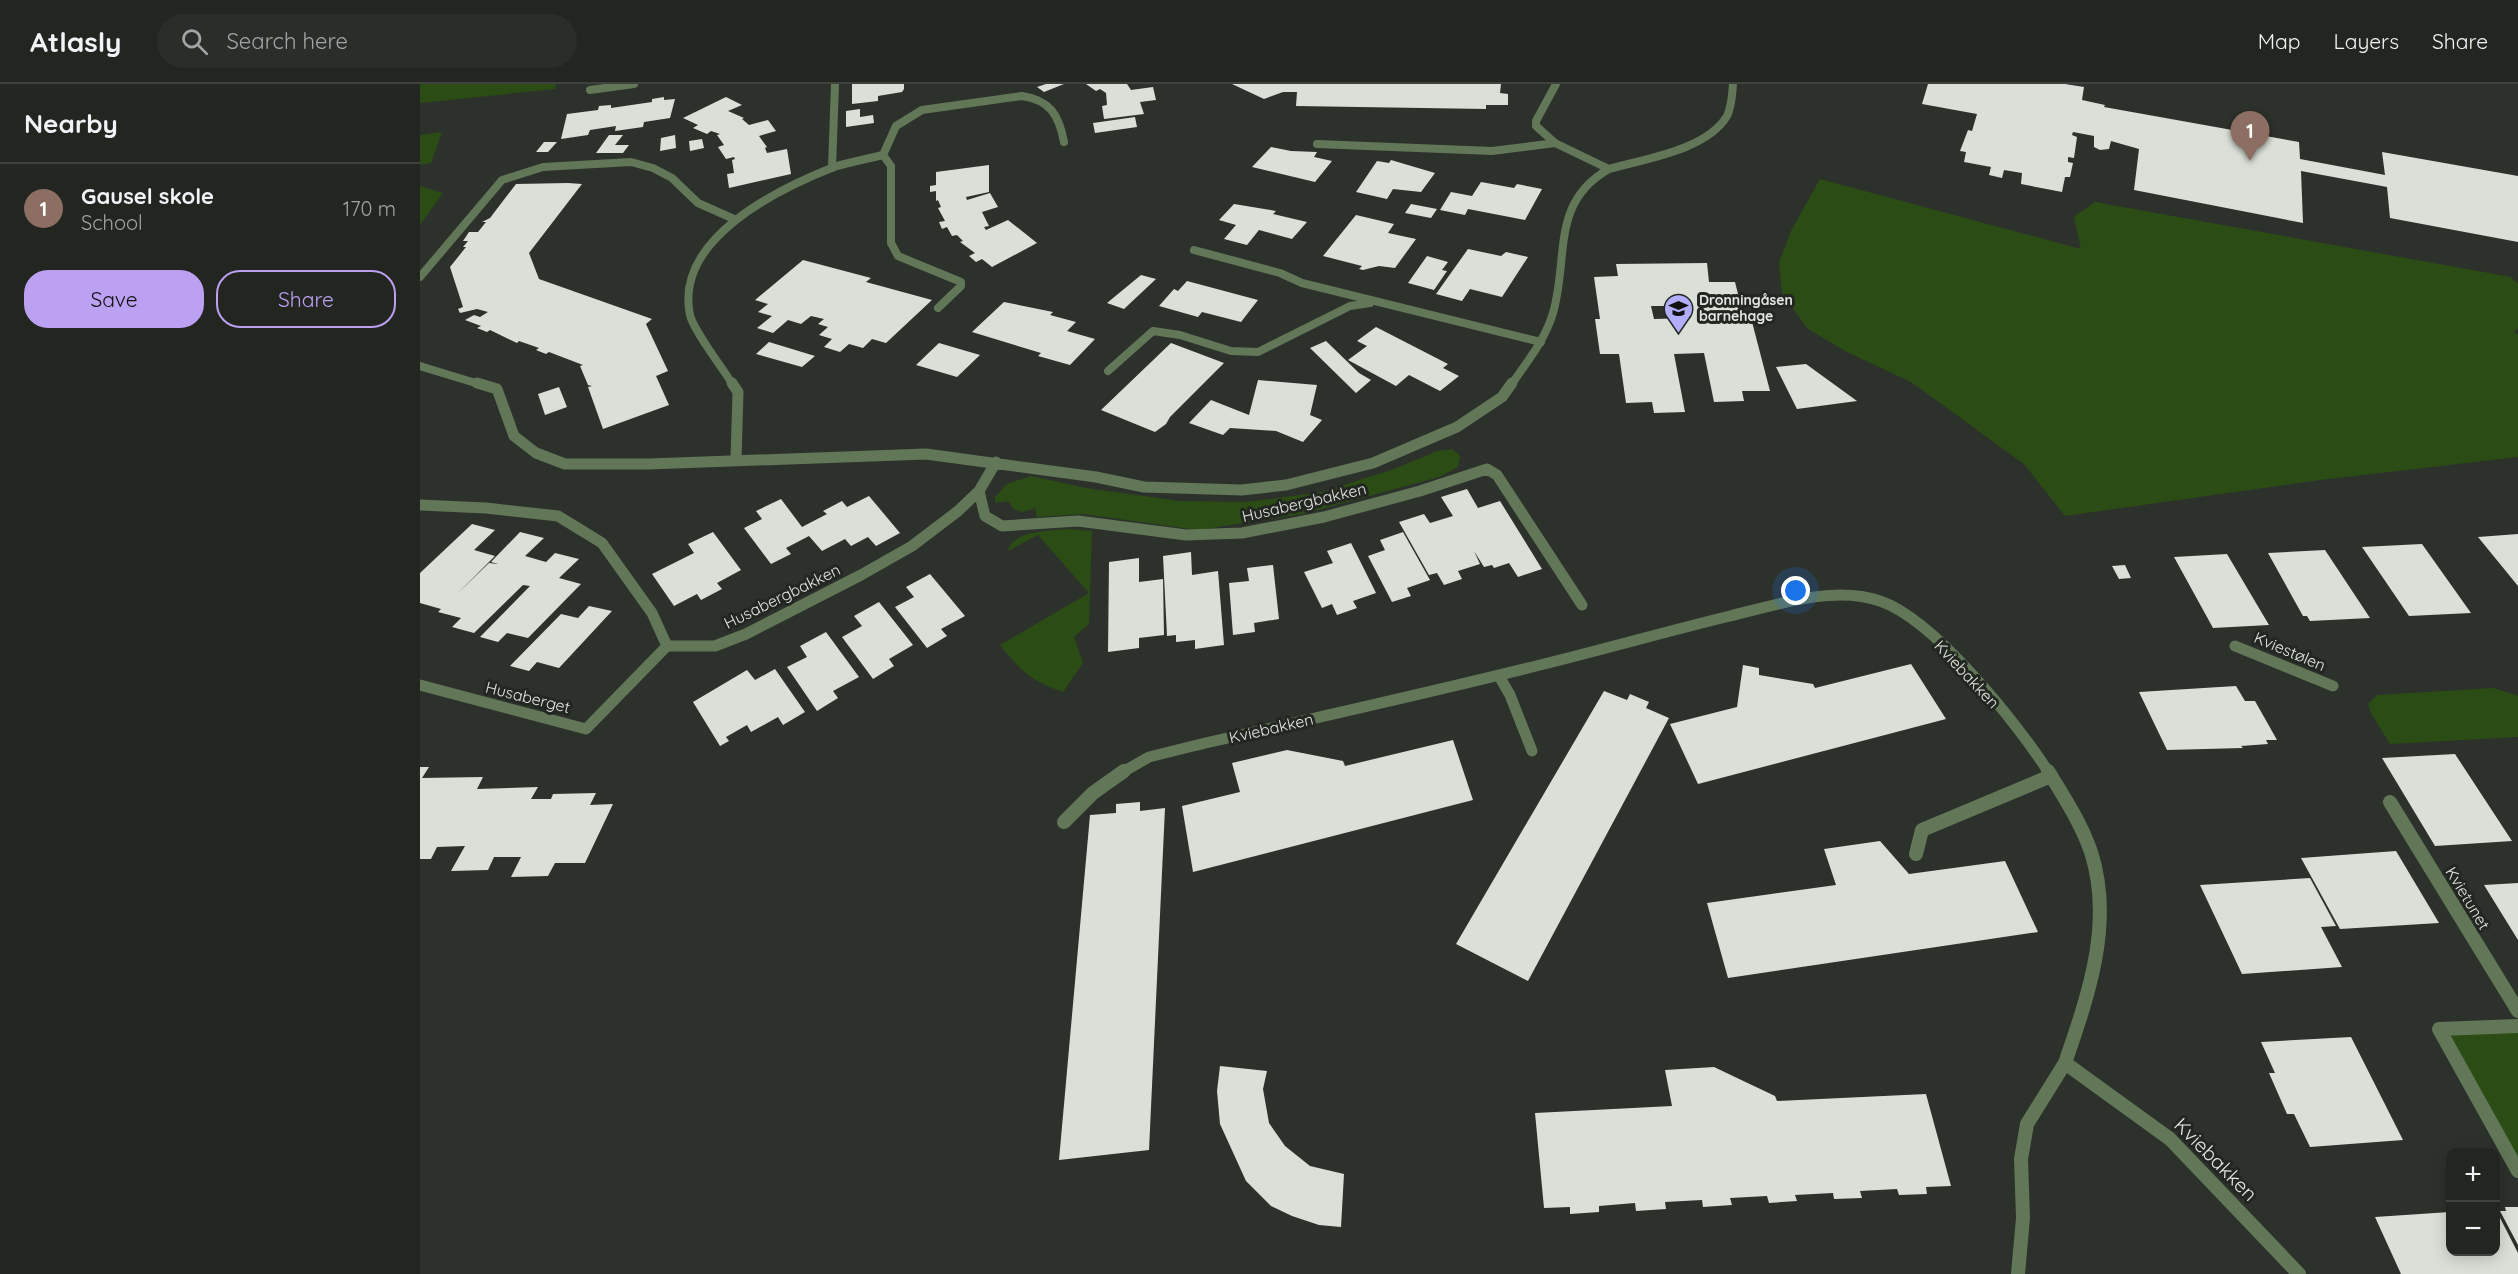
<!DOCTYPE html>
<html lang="en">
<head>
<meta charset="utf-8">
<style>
	:root { --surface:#222520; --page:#2a2d29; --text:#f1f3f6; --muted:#a2a5a5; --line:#3f423e; --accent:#bca0f2 }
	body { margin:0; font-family:Quicksand,sans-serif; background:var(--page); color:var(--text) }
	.controls { position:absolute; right:18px; bottom:18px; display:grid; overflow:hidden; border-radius:12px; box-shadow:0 3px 15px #0003 }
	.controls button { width:54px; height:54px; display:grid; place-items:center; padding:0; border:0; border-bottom:2px solid var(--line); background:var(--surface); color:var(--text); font:30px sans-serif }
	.you { position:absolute; left:1376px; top:507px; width:21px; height:21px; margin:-15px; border:4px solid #fff; border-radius:50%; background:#1a73e8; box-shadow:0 0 0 9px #1a73e833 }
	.badge { display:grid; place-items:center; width:39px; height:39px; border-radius:50%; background:var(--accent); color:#fff; font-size:20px; font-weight:700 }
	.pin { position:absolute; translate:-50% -50px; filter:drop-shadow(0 2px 3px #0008) }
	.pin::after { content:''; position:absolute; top:32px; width:21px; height:18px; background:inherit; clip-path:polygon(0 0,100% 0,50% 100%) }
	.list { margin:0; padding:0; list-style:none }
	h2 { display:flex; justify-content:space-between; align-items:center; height:78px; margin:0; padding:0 24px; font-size:26px }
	h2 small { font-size:20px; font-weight:400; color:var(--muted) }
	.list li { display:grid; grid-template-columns:39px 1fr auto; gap:18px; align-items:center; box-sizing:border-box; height:90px; padding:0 24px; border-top:2px solid var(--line) }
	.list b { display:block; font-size:22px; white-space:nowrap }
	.list p { margin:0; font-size:20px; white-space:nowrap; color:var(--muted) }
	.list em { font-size:20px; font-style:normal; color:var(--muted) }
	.actions { display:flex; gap:12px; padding:18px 24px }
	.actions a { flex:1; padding:14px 0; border:2px solid var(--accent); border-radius:24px; text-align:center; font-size:21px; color:var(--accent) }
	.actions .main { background:var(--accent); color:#111 }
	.icon { flex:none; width:33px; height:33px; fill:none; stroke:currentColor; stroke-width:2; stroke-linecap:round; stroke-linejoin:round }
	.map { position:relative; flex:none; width:2098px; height:1190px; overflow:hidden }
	header { display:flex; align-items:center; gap:36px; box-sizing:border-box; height:84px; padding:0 30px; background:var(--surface); border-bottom:2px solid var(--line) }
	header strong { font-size:28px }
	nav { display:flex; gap:33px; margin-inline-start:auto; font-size:21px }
	.search { width:420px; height:54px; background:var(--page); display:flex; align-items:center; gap:15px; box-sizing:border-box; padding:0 21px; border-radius:33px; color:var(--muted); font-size:22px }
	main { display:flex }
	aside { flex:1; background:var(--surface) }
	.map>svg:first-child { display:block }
	.green { fill:#2b4d15 }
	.building { fill:#dae0d8; fill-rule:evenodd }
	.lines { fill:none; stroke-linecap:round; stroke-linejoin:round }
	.lane-far2 { stroke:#627758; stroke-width:8 }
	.lane-far1 { stroke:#627758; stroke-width:11 }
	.lane { stroke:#627758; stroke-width:14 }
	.street-far2 { stroke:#627758; stroke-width:8 }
	.street-far1 { stroke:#627758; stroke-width:11 }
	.street { stroke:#627758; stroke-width:14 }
	.labels { text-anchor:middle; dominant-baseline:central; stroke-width:6; stroke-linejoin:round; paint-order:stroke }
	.far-poi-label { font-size:14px; font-weight:bold; fill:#e2e5e1; stroke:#232721; text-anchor:start }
	.street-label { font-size:16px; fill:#e2e5e1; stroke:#232721 }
	.near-street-label { font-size:20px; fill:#e2e5e1; stroke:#232721 }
</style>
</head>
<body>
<header>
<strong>Atlasly</strong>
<div class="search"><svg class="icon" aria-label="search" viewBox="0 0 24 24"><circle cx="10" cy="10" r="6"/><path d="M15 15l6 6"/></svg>Search here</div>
<nav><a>Map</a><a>Layers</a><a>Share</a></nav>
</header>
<main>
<aside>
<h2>Nearby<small></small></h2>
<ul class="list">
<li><span class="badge" style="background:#8d6e63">1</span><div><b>Gausel skole</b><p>School</p></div><em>170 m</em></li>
</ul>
<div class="actions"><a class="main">Save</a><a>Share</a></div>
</aside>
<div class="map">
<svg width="2098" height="1190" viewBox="0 0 2098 1190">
	<rect width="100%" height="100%" fill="#2d312b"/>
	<path class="green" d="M 0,0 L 136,0 L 135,5 L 0,19 Z
		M 22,48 L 11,79 L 0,81 L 0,51 Z
		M 1400,95 L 1661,165 L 1654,133 L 1675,118 L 2091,193 L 2098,200 L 2098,244 L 2094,247 L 2098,251 L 2098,373 L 1900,396 L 1645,432 L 1604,380 L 1491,298 L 1427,268 L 1388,245 L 1362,210 L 1359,179 L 1371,147 Z
		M 0,102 L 23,109 L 0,141 Z
		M 1032,365 L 1040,372 L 1038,383 L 1019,393 L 883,430 L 778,446 L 663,430 L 617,433 L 615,424 L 603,428 L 593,425 L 589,417 L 575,419 L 575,413 L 587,400 L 611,392 L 666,404 L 759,417 L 827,418 L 902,408 L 974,385 L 1017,367 Z
		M 648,445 L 672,447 L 669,540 L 654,553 L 663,579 L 643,608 C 611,597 601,587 580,561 L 669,509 L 618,451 L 588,467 C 593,446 630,447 648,445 Z
		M 2074,604 L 2098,612 L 2098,653 L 1970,660 L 1951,629 L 1948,620 L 1957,611 Z
		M 2098,942 L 2098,1087 L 2019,945 Z"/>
	<path class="building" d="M 432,0 L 484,0 L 484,5 L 482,8 L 458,12 L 458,17 L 432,20 Z
		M 626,0 L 644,0 L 624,8 L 617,3 Z
		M 666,0 L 707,0 L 711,6 L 733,3 L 736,16 L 720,18 L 724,30 L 684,35 L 682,22 L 687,21 L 686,9 L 680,5 L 676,7 Z
		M 812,0 L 1081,0 L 1080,9 L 1088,10 L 1088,21 L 1066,21 L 1066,25 L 876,22 L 877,8 L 863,8 L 844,15 Z
		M 1508,0 L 1645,0 L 1664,3 L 1662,16 L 1685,21 L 1684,23 L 1879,58 L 1880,75 L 1965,91 L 1962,68 L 2098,92 L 2098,158 L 1970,134 L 1967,103 L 1881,87 L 1883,139 L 1714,106 L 1719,65 L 1691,57 L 1689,65 L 1680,66 L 1674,63 L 1674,52 L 1653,48 L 1652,51 L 1657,53 L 1654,74 L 1648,73 L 1648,78 L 1653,79 L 1650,93 L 1645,93 L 1642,108 L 1601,100 L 1602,89 L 1584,86 L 1582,94 L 1569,91 L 1571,83 L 1544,78 L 1546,68 L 1540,67 L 1548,46 L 1552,47 L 1557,30 L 1502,20 Z
		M 244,13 L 244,16 L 255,15 L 250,34 L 224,38 L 223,43 L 195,47 L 196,42 L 170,46 L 168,51 L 141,55 L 147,30 L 178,26 L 179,22 L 191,21 L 191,24 L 232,18 L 232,15 Z
		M 306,13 L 322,21 L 308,27 L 324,34 L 322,35 L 329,41 L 348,36 L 356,47 L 339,52 L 347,63 L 345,64 L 347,69 L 367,65 L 371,90 L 309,104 L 307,90 L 314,89 L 312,76 L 315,75 L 314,73 L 306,75 L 298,63 L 304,61 L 297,51 L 300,50 L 291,47 L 287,50 L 273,44 L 278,41 L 263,34 Z
		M 440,25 L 440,33 L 453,31 L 454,39 L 426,43 L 426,27 Z
		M 715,33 L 717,43 L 675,49 L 673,39 Z
		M 189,51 L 203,51 L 195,61 L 209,61 L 203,69 L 176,69 Z
		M 255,51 L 256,64 L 240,67 L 241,54 Z
		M 282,55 L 284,64 L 270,67 L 269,57 Z
		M 124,58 L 137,58 L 128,68 L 116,68 Z
		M 851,63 L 871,67 L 897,68 L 894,73 L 912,77 L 895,98 L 832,83 Z
		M 971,76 L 1015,89 L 1001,108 L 973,105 L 967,115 L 936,108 L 957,77 L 969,79 Z
		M 569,81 L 569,108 L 546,113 L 547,116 L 570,109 L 578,123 L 562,128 L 569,142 L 564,143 L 566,146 L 588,136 L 617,159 L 572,183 L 562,175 L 556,178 L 549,172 L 555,169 L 540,158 L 543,157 L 537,151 L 532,152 L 527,143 L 522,145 L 519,138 L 525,137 L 518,124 L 521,123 L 518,116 L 516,117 L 516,107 L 510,108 L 510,102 L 516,101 L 516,88 Z
		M 1061,98 L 1094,104 L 1097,100 L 1122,105 L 1105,136 L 1048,125 L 1045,131 L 1020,126 L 1031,108 L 1052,112 Z
		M 148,99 L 162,100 L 109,169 L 119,195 L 232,235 L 226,240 L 248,287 L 236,292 L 249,321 L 183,345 L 168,303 L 172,302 L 168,301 L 160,282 L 163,281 L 129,268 L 126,270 L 116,266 L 119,264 L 99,257 L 97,259 L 70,246 L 67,248 L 57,244 L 61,242 L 45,236 L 54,231 L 60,233 L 68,228 L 57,225 L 40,229 L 38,225 L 43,223 L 30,183 L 46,163 L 43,163 L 48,157 L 43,157 L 49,148 L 58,148 L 66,138 L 62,138 L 70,134 L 96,100 Z
		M 814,120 L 856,127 L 853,130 L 887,138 L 872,155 L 839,146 L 827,161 L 804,155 L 816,141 L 799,136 Z
		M 991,120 L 1017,125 L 1011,134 L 985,129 Z
		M 936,131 L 974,140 L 968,149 L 996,155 L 975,184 L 959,182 L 943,186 L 939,185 L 942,182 L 903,172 Z
		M 1048,165 L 1081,172 L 1086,168 L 1108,173 L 1082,213 L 1050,205 L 1042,217 L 1016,210 Z
		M 1007,172 L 1028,178 L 1022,186 L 1027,187 L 1014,206 L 988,199 Z
		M 383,176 L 451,194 L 446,198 L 512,216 L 466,259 L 452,255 L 443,264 L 429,260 L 420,268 L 404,263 L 412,255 L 399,251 L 408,243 L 398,240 L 404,235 L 391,232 L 381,240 L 368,236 L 353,249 L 337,244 L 352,232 L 338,228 L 348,220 L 335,216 Z
		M 1287,179 L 1289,198 L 1315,198 L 1324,234 L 1331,234 L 1350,307 L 1322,307 L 1324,317 L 1294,318 L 1284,269 L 1254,270 L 1265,328 L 1234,329 L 1232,318 L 1206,319 L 1199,270 L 1180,270 L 1175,235 L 1180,235 L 1174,193 L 1198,192 L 1196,180 ZM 1231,222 L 1269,222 L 1271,234 L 1234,235 Z
		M 721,191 L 736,195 L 704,225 L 687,219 Z
		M 767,197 L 838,216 L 821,238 L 782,228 L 778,233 L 739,222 L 754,205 L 758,207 Z
		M 584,218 L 633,228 L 630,231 L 656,238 L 647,247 L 675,255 L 650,281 L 618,272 L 621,269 L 552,248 Z
		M 956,243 L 1028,280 L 1023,284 L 1039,292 L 1020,307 L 989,291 L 976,302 L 928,276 L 947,262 L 937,257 Z
		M 906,257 L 939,289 L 951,296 L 936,309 L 890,264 Z
		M 349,258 L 395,272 L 382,283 L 336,270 Z
		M 519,259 L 560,271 L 537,293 L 496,281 Z
		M 751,259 L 804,279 L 750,333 L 746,340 L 735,348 L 681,326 Z
		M 1386,280 L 1437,317 L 1377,325 L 1356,283 Z
		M 838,296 L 897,301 L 890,331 L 902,336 L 883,358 L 856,347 L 810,344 L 803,351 L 769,339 L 791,316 L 829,331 Z
		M 139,303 L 147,323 L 125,331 L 118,310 Z
		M 1047,405 L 1058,424 L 1080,417 L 1122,485 L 1098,493 L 1089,479 L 1074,484 L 1072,481 L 1064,483 L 1054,467 L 1060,480 L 1038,487 L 1042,495 L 1024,501 L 1017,489 L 1009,491 L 979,438 L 1004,430 L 1010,439 L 1033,432 L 1021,413 Z
		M 449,412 L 480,449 L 456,462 L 448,453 L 431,462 L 425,455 L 402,467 L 389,452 L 366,464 L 371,470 L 351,480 L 324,444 L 342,435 L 336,427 L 361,415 L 382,443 L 407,430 L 403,427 L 422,417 L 427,423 Z
		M 52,440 L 75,446 L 54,466 L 75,472 L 36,511 L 69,479 L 78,480 L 71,478 L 100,448 L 124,454 L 105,472 L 126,478 L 135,469 L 159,475 L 139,494 L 161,500 L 108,554 L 87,549 L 78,558 L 60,553 L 110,502 L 103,501 L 54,549 L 32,543 L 41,534 L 18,528 L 21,525 L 0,519 L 0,489 Z
		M 293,448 L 321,486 L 297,499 L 302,505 L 281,516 L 277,510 L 254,522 L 232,490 L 274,469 L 268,460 Z
		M 983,448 L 1010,496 L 987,504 L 991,512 L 972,518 L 948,472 L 965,466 L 960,456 Z
		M 2098,450 L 2098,502 L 2058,453 Z
		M 931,459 L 956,509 L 933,517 L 937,524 L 917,531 L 912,520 L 902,524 L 884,488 L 913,479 L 907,467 Z
		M 2002,460 L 2051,529 L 1989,532 L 1942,463 Z
		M 1905,466 L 1950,534 L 1890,537 L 1887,532 L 1883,532 L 1848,469 Z
		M 771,468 L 772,491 L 798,487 L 804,561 L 775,565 L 775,556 L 756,558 L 756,551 L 747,552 L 743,472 Z
		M 1807,470 L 1849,541 L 1793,544 L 1754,473 Z
		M 719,474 L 719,498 L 743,495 L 744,551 L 719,554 L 719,564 L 688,568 L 689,478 Z
		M 853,481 L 859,535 L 834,539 L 835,548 L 813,551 L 809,499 L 829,497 L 827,484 Z
		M 1705,481 L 1711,494 L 1699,495 L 1692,482 Z
		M 510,490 L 545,532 L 521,545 L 527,552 L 507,564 L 475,523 L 494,513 L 486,503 Z
		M 459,518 L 493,561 L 469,575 L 474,582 L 453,595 L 422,553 L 442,542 L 434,532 Z
		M 169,522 L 192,527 L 139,584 L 117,578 L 109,587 L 90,582 L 141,530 L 158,534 Z
		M 406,548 L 439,593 L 413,607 L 418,614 L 397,627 L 367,583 L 387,573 L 380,562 Z
		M 1491,580 L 1526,635 L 1278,700 L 1250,640 L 1317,623 L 1323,581 L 1339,584 L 1339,591 L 1393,600 L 1395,604 Z
		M 355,585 L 385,628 L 363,641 L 358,633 L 331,648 L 327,641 L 306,653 L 309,657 L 300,662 L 273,618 L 327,586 L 335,596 Z
		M 1816,602 L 1825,617 L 1835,617 L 1857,656 L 1846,656 L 1848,660 L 1821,662 L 1823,664 L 1747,666 L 1719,608 Z
		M 1184,607 L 1207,616 L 1210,610 L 1229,618 L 1226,624 L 1249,634 L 1108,897 L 1036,860 Z
		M 1033,656 L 1053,716 L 773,788 L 762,722 L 820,708 L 812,679 L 867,666 L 923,677 L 925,682 Z
		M 2035,670 L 2092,757 L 2015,762 L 1962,674 Z
		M 0,683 L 9,683 L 2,694 L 63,693 L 57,705 L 118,703 L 111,715 L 131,715 L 133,710 L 176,709 L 170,721 L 193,720 L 165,779 L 135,779 L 128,792 L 91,793 L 101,773 L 74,773 L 68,786 L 31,787 L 45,762 L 17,763 L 11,775 L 0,775 Z
		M 720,718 L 720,727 L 745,724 L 729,1066 L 639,1076 L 670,731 L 696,729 L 696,720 Z
		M 1460,757 L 1489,790 L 1585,777 L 1618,848 L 1308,894 L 1287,819 L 1416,801 L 1404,765 Z
		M 1976,767 L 2019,839 L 1920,845 L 1881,774 Z
		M 1890,794 L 1916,842 L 1901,843 L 1922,883 L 1822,890 L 1780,801 Z
		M 2098,799 L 2098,856 L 2064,801 Z
		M 1931,953 L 1983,1056 L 1890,1063 L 1874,1030 L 1867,1030 L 1849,989 L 1855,989 L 1841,958 Z
		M 800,982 L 847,987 L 843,1005 L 849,1039 L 865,1062 L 890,1082 L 924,1090 L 921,1143 L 899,1141 L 872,1132 L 851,1122 L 826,1097 L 800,1040 L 797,1007 Z
		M 1294,983 L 1355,1012 L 1357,1017 L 1506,1010 L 1531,1102 L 1506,1103 L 1507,1110 L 1479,1111 L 1477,1105 L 1440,1107 L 1442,1114 L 1414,1115 L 1413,1109 L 1375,1111 L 1377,1117 L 1349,1119 L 1347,1112 L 1310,1114 L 1312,1121 L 1283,1123 L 1282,1116 L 1245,1118 L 1246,1125 L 1216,1127 L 1215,1119 L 1179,1122 L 1179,1128 L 1150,1130 L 1150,1123 L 1124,1124 L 1115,1029 L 1252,1022 L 1245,986 Z
		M 2085,1123 L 2098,1123 L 2098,1161 L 2080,1127 L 2086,1127 Z
		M 2076,1126 L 2098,1169 L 2098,1190 L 1981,1190 L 1955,1133 L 2030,1128 L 2030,1168 L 2076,1168 Z"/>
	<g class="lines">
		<path class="lane-far2" d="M 897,60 L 1072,67 L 1135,59
			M 412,84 L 415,0
			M 774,166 L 860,189 L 882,199 L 1121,258
			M 688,287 L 733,247 L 760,251 L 811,267 L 838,268 L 930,222 L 950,219"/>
		<path class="lane-far1" d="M 1815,562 L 1913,602
			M 1079,592 L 1090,611 L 1112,667"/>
		<path class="lane" d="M 1970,718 L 2098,927
			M 2098,942 L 2019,945 L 2098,1087"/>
		<path class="street-far2" d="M 170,6 L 214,0
			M 463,71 L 471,82 L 471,159 L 478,172 L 541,198 L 541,202 L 518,224
			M 1189,85 C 1224,75 1287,66 1307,32 C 1312,22 1312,11 1313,0
			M 0,193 L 82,96 L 123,83 L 211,78 L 233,84 L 252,94 L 278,119 L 314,135
			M 0,282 L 62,301
			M 313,301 C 304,286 273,246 270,231 C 254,155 358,105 414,83 C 430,78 447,75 463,71 L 476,42 L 502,26 L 602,12 C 630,16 639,31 644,58
			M 1091,301 C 1107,278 1125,256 1133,229 C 1149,174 1130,118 1189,85 L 1135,59 L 1116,42 L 1116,37 L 1136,0"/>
		<path class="street-far1" d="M 57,299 L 77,305 L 94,352 L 116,369 L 145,380 L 229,380 L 506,370 L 676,393 L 724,403 L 822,406 L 866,401 L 953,379 L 1037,343 L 1082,313 L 1092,299
			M 312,299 L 318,308 L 316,375
			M 576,378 L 559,407 L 565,432 L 582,442 L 658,437 L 766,451 L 822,449 L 904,433 L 1000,407 L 1067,385 L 1077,391 L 1162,521
			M 0,421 L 66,424 L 138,432 L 182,459 L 232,529 L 247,562 L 295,562 L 326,550 L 441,491 L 492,462 L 538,427 L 559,407
			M 0,601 L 166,645 L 247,562
			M 701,689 L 729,673 L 773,662 C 886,636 999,611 1112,583 C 1178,567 1244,548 1310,532 C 1356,521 1413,501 1460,517 C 1514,535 1598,640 1629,689"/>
		<path class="street" d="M 1628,687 C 1644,713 1661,739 1671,768 C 1694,839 1668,912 1645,979 L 1750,1055 L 1879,1190
			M 644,738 L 673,709 L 704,687
			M 1496,770 L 1502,746 L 1631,692
			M 1598,1190 L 1603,1134 L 1601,1075 L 1607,1040 L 1645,979"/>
	</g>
	<defs>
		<symbol id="school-pin" viewBox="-11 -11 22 30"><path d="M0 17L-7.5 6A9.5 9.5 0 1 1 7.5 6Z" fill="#b1adfa" stroke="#232721"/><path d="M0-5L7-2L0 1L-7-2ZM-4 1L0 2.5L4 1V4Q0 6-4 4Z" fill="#111"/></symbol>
	</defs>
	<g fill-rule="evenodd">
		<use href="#school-pin" x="1242" y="208" width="33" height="45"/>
	</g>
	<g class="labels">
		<g class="far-poi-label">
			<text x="1279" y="216">Dronningåsen<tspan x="1279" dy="16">barnehage</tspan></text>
		</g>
		<g class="street-label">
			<text transform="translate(884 418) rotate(-13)">Husabergbakken</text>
			<text transform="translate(362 512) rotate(-26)">Husabergbakken</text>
			<text transform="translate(1870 567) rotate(23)">Kviestølen</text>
			<text transform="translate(1547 590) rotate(47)">Kviebakken</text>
			<text transform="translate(108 613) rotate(14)">Husaberget</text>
			<text transform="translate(851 644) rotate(-13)">Kviebakken</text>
			<text transform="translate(2048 814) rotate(59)">Kvietunet</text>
		</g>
		<g class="near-street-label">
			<text transform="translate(1796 1075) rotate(45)">Kviebakken</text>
		</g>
	</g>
</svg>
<div class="controls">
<button>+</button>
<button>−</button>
</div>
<div class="you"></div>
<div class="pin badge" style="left:1830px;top:77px;background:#8d6e63">1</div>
</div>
</main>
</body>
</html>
